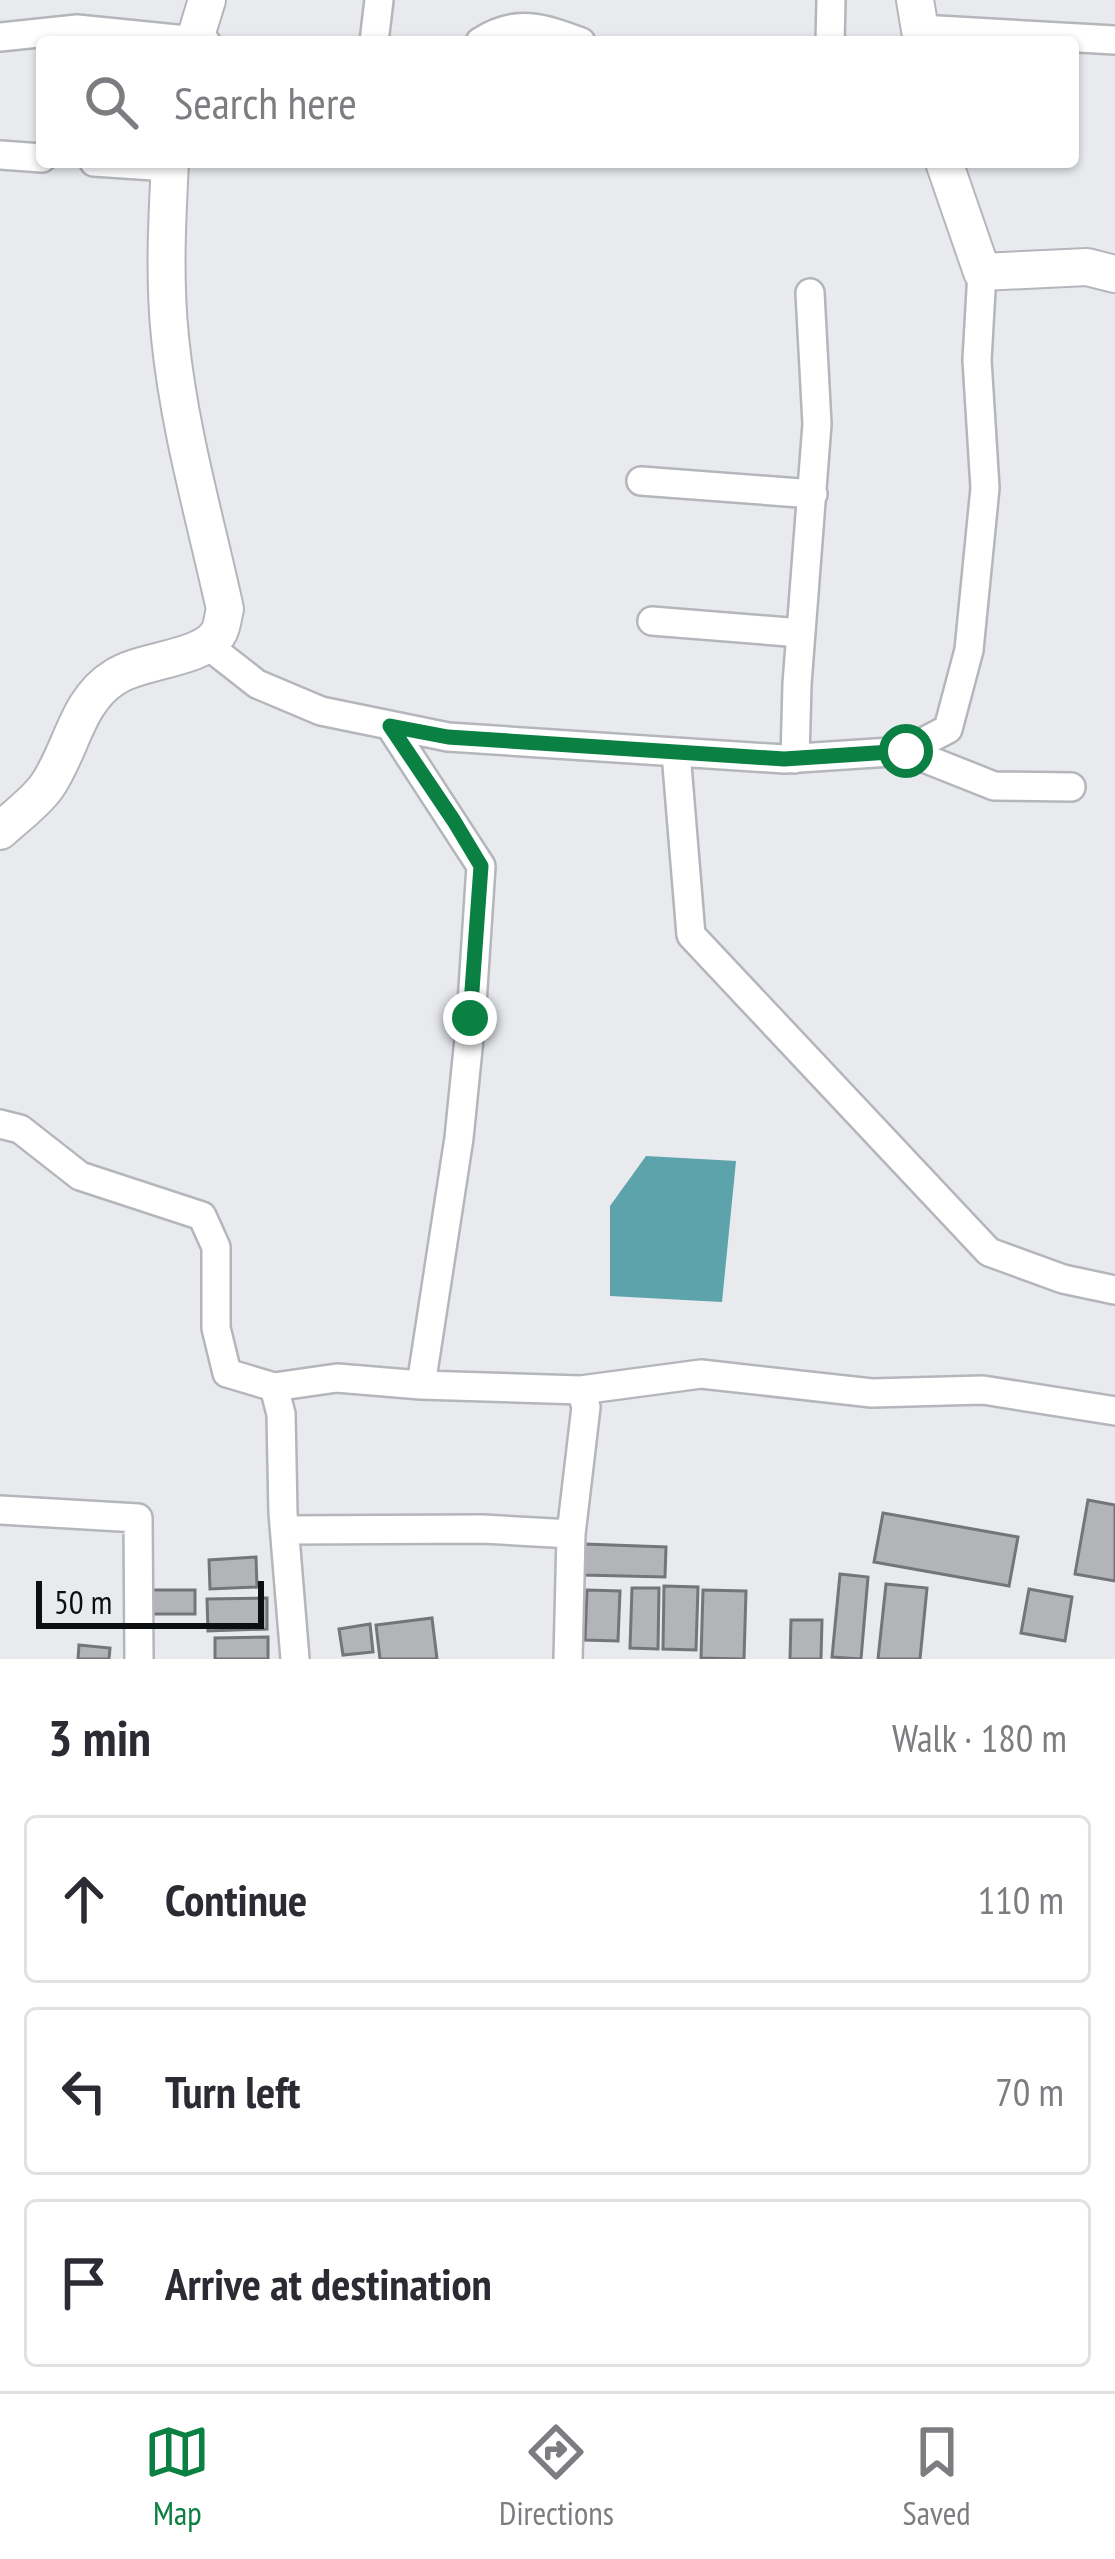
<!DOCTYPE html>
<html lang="en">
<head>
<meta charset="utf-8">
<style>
	:root { --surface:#fff; --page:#f7f7f7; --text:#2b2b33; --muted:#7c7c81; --line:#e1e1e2; --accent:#0b8043 }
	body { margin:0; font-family:"PT Sans Narrow",sans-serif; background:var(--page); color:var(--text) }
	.scale { position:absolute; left:36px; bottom:30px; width:228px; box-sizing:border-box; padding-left:12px; border:6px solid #0d0e0f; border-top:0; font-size:33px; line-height:42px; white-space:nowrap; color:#0d0e0f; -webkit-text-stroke:9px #e8eaee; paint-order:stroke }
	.stop { position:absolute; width:36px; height:36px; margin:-27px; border:9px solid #0b8043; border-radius:50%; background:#fff }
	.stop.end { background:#0b8043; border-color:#fff; box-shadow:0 3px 12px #0008 }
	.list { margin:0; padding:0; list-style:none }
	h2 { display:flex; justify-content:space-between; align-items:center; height:156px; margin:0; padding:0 48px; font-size:51px }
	h2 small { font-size:39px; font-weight:400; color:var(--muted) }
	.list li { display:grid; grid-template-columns:78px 1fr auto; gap:36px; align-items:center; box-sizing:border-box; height:168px; margin:0 24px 24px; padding:0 24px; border:3px solid var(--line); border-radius:12px }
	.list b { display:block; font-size:45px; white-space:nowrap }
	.list em { font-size:39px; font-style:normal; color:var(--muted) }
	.icon { flex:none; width:66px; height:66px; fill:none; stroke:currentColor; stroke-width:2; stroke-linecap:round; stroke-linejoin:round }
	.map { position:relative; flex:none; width:1115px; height:1659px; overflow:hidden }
	.search { position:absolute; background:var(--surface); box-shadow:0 3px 9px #0004; left:36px; right:36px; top:36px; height:132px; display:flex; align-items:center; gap:30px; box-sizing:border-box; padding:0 42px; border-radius:12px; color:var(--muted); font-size:45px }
	.sheet { height:732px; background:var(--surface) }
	nav { display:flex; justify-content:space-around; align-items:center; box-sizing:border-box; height:168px; border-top:3px solid var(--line); background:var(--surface); font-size:33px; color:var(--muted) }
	nav a { display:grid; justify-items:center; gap:6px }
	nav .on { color:var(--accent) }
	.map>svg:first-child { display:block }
	.water { fill:#5da3ac }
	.building { fill:#b2b4b8; stroke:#737579; stroke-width:3 }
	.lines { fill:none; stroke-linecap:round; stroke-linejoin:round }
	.street-casing { stroke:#b5b6bb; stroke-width:32 }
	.secondary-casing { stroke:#b5b6bb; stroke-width:40 }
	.street { stroke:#fff; stroke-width:27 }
	.secondary { stroke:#fff; stroke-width:36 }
	.route { stroke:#0b8043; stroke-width:15 }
</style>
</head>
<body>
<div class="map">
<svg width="1115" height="1659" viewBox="0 0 1115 1659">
	<rect width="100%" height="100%" fill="#e8eaee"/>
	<path class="water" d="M 646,1156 L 736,1161 L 722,1302 L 610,1296 L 610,1206 Z"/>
	<path class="building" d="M 1088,1500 L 1115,1505 L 1115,1581 L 1075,1574 Z
		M 883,1513 L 1018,1537 L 1009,1586 L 874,1562 Z
		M 584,1544 L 666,1547 L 665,1577 L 583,1575 Z
		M 256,1557 L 257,1587 L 210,1589 L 209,1560 Z
		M 840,1574 L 868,1577 L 861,1659 L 832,1657 Z
		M 886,1584 L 927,1588 L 920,1659 L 878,1659 Z
		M 664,1586 L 698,1587 L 696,1650 L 663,1649 Z
		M 632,1588 L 659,1588 L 658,1649 L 630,1648 Z
		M 1029,1589 L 1072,1597 L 1065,1641 L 1021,1633 Z
		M 144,1590 L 195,1590 L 195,1614 L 144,1614 Z
		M 587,1590 L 620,1591 L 618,1641 L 585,1640 Z
		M 703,1590 L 746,1591 L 744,1659 L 701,1658 Z
		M 267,1598 L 267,1629 L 208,1631 L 207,1599 Z
		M 432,1618 L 437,1659 L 380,1659 L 376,1625 Z
		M 791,1620 L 822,1620 L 821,1659 L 790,1659 Z
		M 370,1624 L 373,1652 L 343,1655 L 339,1629 Z
		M 268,1637 L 268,1659 L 215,1659 L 215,1638 Z
		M 79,1645 L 110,1648 L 109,1659 L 78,1659 Z"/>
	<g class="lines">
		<defs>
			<path id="street" d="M 920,29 L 1115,40
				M 0,37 L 77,29 L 206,42
				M 374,42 L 379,0
				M 480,42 C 515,18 544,28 581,42
				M 830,42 L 831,0
				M 0,155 L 42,158
				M 94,162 L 169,167
				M 641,481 L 813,494
				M 652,621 L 801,633
				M 206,644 L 257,684 L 321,711 L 448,737 L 784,759 L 906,751 L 948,729 L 969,650 L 985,488 L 977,360 L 982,272
				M 390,726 L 481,866 L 471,1019 L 459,1138 L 421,1385 L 581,1390 L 586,1407 L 571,1534
				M 906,751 L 994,786 L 1071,787
				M 676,753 L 691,935 L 989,1252 L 1063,1279 L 1115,1290
				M 795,759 L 797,684 L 817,424 L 810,293
				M 0,1124 L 20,1129 L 80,1176 L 202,1216 L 216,1247 L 216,1328 L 227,1373 L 274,1387 L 281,1414 L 283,1513 L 295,1659
				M 274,1387 L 337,1378 L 421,1385
				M 581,1390 L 701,1374 L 872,1393 L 983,1390 L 1115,1411
				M 0,1510 L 138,1518 L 139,1659
				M 285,1530 L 483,1529 L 571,1534 L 568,1659"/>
			<path id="secondary" d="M 915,0 L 922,42
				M 194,42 L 207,0
				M 944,162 L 982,272 L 1087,267 L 1115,274
				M 0,831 C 15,817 35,803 47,786 C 72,750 76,701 115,677 C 140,660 201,659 217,635 C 222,629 223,616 225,609 C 205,518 179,429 170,337 C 164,279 167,221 170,162"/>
		</defs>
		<use href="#street" class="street-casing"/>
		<use href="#secondary" class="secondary-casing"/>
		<use href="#street" class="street"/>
		<use href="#secondary" class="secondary"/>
	</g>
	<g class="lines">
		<path class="route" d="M 470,1018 L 481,866 L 454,821 L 390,726 L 448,737 L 784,759 L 906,751"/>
	</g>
</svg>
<div class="scale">50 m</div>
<div class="stop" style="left:906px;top:751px"></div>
<div class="stop end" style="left:470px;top:1018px"></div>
<div class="search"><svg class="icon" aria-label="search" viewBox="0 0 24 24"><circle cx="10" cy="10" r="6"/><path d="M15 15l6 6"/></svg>Search here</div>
</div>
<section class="sheet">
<h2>3 min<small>Walk · 180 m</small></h2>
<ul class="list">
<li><svg class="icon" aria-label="ahead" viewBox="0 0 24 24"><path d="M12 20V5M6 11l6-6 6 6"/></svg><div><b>Continue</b></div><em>110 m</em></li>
<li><svg class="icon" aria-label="left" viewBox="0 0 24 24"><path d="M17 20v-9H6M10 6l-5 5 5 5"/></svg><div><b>Turn left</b></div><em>70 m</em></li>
<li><svg class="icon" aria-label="arrive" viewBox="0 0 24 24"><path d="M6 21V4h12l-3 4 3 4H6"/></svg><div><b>Arrive at destination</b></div></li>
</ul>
</section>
<nav>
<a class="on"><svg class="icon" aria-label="map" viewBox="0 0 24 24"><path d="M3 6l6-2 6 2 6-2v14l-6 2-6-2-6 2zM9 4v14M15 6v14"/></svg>Map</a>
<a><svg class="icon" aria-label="directions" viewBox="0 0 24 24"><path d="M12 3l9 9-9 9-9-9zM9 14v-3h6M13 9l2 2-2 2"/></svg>Directions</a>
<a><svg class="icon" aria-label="saved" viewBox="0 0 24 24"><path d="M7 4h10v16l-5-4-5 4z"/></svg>Saved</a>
</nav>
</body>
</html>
